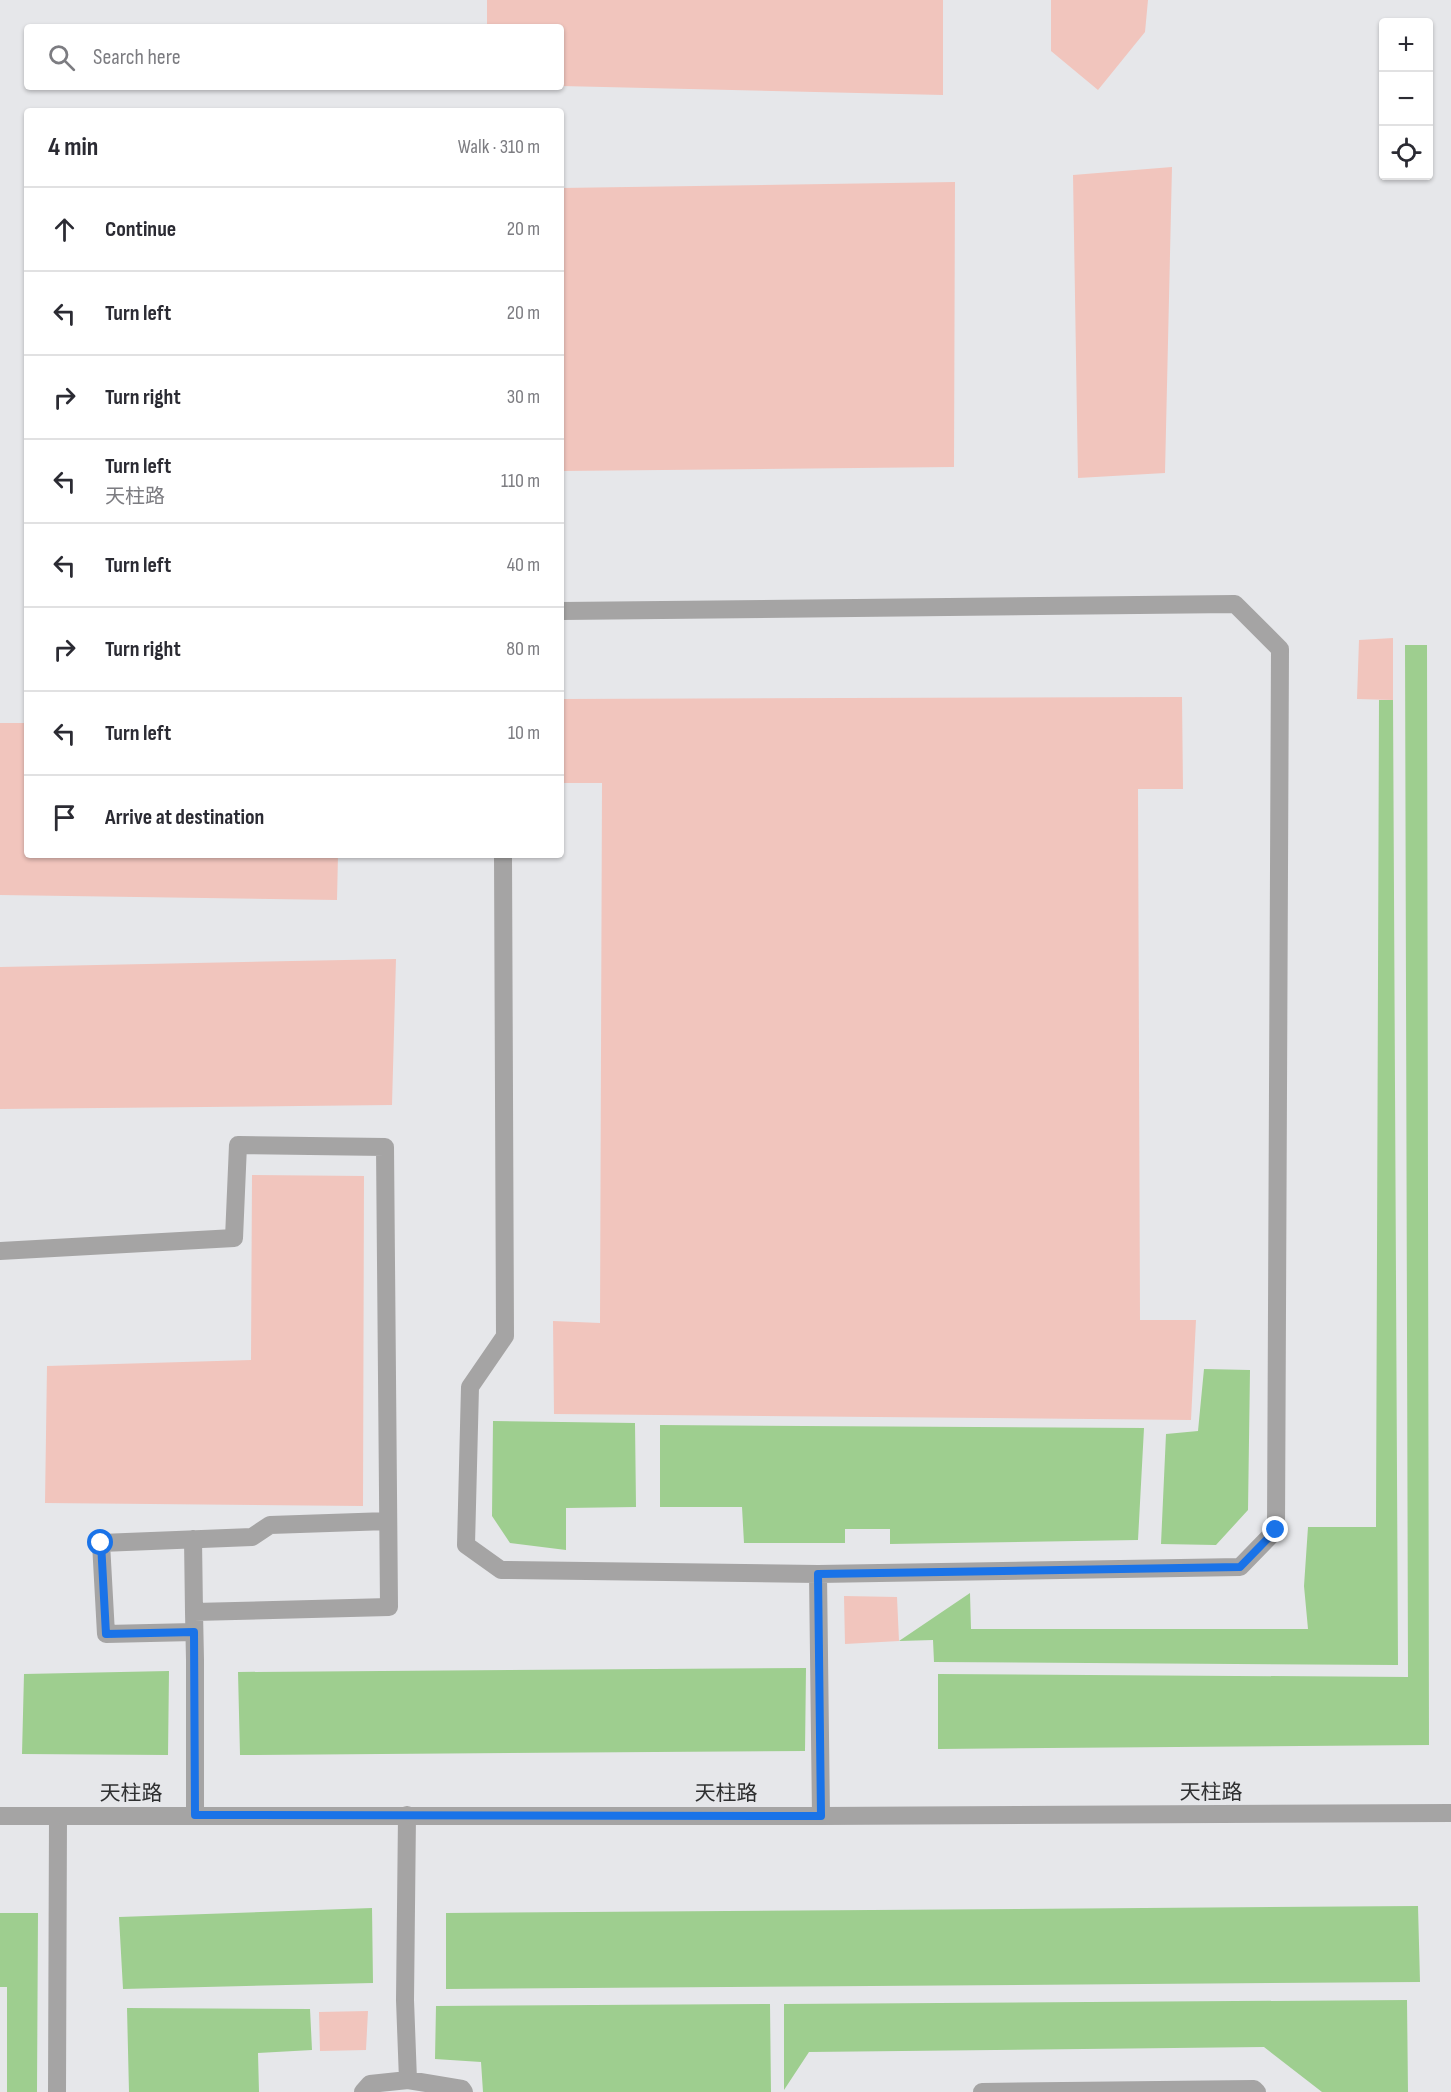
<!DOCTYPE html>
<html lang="en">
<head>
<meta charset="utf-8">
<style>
	:root { --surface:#fff; --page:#f2f2f3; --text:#2b2b33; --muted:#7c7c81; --line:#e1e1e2 }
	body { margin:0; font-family:"Sofia Sans Condensed","Noto Sans SC",sans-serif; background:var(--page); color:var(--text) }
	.controls { position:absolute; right:18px; top:18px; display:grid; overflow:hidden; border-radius:6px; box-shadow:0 2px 4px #0004 }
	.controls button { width:54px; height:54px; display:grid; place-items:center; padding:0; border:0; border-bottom:2px solid var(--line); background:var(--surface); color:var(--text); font:30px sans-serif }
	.stop { position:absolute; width:18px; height:18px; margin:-14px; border:4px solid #1a73e8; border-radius:50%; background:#fff }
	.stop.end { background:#1a73e8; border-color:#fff; box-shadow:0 2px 6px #0008 }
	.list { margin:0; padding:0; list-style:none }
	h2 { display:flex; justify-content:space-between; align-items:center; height:78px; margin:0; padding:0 24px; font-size:26px }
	h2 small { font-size:20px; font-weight:400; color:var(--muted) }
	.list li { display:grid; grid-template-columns:39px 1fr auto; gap:18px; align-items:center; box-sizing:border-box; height:84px; padding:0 24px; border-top:2px solid var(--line) }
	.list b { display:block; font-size:22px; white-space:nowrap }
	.list p { margin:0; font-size:20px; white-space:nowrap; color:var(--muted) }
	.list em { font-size:20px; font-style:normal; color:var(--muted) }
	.icon { flex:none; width:33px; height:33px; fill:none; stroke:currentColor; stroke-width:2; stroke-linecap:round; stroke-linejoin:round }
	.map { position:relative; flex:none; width:1451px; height:2092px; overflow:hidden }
	.search { position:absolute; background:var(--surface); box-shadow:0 2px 4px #0004; left:24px; top:24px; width:540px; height:66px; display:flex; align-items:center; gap:15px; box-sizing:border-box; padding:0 21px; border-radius:6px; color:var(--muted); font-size:22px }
	.panel { position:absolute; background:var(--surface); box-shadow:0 2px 4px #0004; left:24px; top:108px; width:540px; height:750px; border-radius:6px }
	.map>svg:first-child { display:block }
	.green { fill:#9ece8f }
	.building { fill:#f1c5bd }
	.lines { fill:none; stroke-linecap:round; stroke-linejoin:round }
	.lane { stroke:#a5a4a4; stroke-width:18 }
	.street { stroke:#a5a4a4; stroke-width:18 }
	.route { stroke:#1a73e8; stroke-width:8 }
	.labels { text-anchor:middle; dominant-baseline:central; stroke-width:4.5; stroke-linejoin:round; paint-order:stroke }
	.street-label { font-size:21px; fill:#2f3031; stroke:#e6e7ea }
</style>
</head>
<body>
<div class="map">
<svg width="1451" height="2092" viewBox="0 0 1451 2092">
	<rect width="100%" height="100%" fill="#e6e7ea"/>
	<path class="green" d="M 1405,645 L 1427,645 L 1429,1745 L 938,1749 L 938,1674 L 1408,1677 Z
		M 1379,700 L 1393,700 L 1398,1665 L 934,1662 L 933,1640 L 899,1641 L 970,1593 L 971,1629 L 1308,1629 L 1304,1586 L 1308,1527 L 1376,1527 Z
		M 1204,1369 L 1250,1370 L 1248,1510 L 1216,1545 L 1161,1544 L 1166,1434 L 1198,1431 Z
		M 493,1421 L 635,1423 L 636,1507 L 566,1508 L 566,1550 L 510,1543 L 492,1516 Z
		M 660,1425 L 1144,1428 L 1138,1540 L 890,1544 L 890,1529 L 845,1529 L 845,1543 L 744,1543 L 742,1507 L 660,1507 Z
		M 806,1668 L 805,1751 L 240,1755 L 238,1672 Z
		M 169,1671 L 168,1755 L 22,1754 L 24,1674 Z
		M 1418,1906 L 1420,1982 L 446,1989 L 446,1913 Z
		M 372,1908 L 373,1983 L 123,1989 L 119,1917 Z
		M 0,1913 L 38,1913 L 37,2092 L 7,2092 L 7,1987 L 0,1987 Z
		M 1407,2000 L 1408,2092 L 1322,2092 L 1264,2047 L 809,2052 L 784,2090 L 784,2004 Z
		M 770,2004 L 771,2092 L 483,2092 L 481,2062 L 435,2059 L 436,2006 Z
		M 127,2008 L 310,2009 L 312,2050 L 258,2053 L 259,2092 L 129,2092 Z"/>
	<path class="building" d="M 487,0 L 943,0 L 943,95 L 561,86 L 561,27 L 487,27 Z
		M 1051,0 L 1148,0 L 1145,32 L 1098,90 L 1051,51 Z
		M 1172,167 L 1165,473 L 1078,478 L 1073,175 Z
		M 955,182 L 954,467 L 561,471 L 561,188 Z
		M 1393,638 L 1393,700 L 1357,699 L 1359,640 Z
		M 1182,697 L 1183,789 L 1138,789 L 1140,1320 L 1196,1320 L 1191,1420 L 554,1414 L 553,1321 L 600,1323 L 602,783 L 561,783 L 561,699 Z
		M 0,723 L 27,723 L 27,855 L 338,855 L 337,900 L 0,895 Z
		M 396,959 L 392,1105 L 0,1109 L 0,967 Z
		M 252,1175 L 364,1176 L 363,1506 L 45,1503 L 47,1366 L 251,1360 Z
		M 844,1596 L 897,1597 L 899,1641 L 845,1644 Z
		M 368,2011 L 366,2050 L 320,2051 L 319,2012 Z"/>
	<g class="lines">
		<path class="lane" d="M 503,855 L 505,1336 L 470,1387 L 466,1545 L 501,1570 L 818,1574 L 1240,1567 L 1276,1530 L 1280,649 L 1235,604 L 561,611
			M 0,1251 L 234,1238 L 238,1145 L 385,1147 L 389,1607 L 194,1612 L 195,1660 L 195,1815
			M 193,1539 L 194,1612
			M 818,1574 L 821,1816
			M 194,1632 L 106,1634 L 101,1543 L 252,1537 L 270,1525 L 388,1521
			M 407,1815 L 405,2000 L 408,2080 L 462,2089 L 464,2092
			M 363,2092 L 370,2084 L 408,2080
			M 982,2092 L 1254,2089 L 1257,2092"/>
		<path class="street" d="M 0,1816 L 821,1816 L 1451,1813
			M 57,2092 L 58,1816"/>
	</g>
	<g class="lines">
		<path class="route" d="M 101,1543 L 106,1634 L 194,1632 L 195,1815 L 821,1816 L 818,1574 L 1240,1567 L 1276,1530"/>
	</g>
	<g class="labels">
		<g class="street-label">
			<text x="1211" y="1792">天柱路</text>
			<text x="131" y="1793">天柱路</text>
			<text x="726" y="1793">天柱路</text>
		</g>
	</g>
</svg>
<div class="controls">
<button>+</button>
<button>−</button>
<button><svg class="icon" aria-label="locate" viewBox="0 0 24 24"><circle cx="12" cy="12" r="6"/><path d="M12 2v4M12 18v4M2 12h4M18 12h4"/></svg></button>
</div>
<div class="stop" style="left:101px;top:1543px"></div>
<div class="stop end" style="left:1276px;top:1530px"></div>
<div class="search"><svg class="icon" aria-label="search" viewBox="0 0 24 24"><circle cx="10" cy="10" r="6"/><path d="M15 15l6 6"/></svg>Search here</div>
<section class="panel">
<h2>4 min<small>Walk · 310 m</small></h2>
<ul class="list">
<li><svg class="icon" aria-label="ahead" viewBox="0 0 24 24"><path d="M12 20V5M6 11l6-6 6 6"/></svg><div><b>Continue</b></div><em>20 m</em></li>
<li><svg class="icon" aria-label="left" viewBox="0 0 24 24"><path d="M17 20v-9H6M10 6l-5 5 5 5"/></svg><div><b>Turn left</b></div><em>20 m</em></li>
<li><svg class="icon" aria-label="right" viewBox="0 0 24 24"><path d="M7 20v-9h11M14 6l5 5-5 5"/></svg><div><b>Turn right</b></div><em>30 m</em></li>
<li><svg class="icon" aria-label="left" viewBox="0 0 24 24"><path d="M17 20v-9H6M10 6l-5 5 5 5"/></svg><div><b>Turn left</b><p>天柱路</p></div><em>110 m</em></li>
<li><svg class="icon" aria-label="left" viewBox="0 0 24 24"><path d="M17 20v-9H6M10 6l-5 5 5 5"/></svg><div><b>Turn left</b></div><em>40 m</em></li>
<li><svg class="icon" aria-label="right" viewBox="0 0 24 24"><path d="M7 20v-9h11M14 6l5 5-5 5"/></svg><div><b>Turn right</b></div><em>80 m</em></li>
<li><svg class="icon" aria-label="left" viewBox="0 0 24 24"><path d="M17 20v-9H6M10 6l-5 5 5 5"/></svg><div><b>Turn left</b></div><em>10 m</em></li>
<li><svg class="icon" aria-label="arrive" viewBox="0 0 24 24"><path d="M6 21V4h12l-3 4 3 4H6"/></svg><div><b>Arrive at destination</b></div></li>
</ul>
</section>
</div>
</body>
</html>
